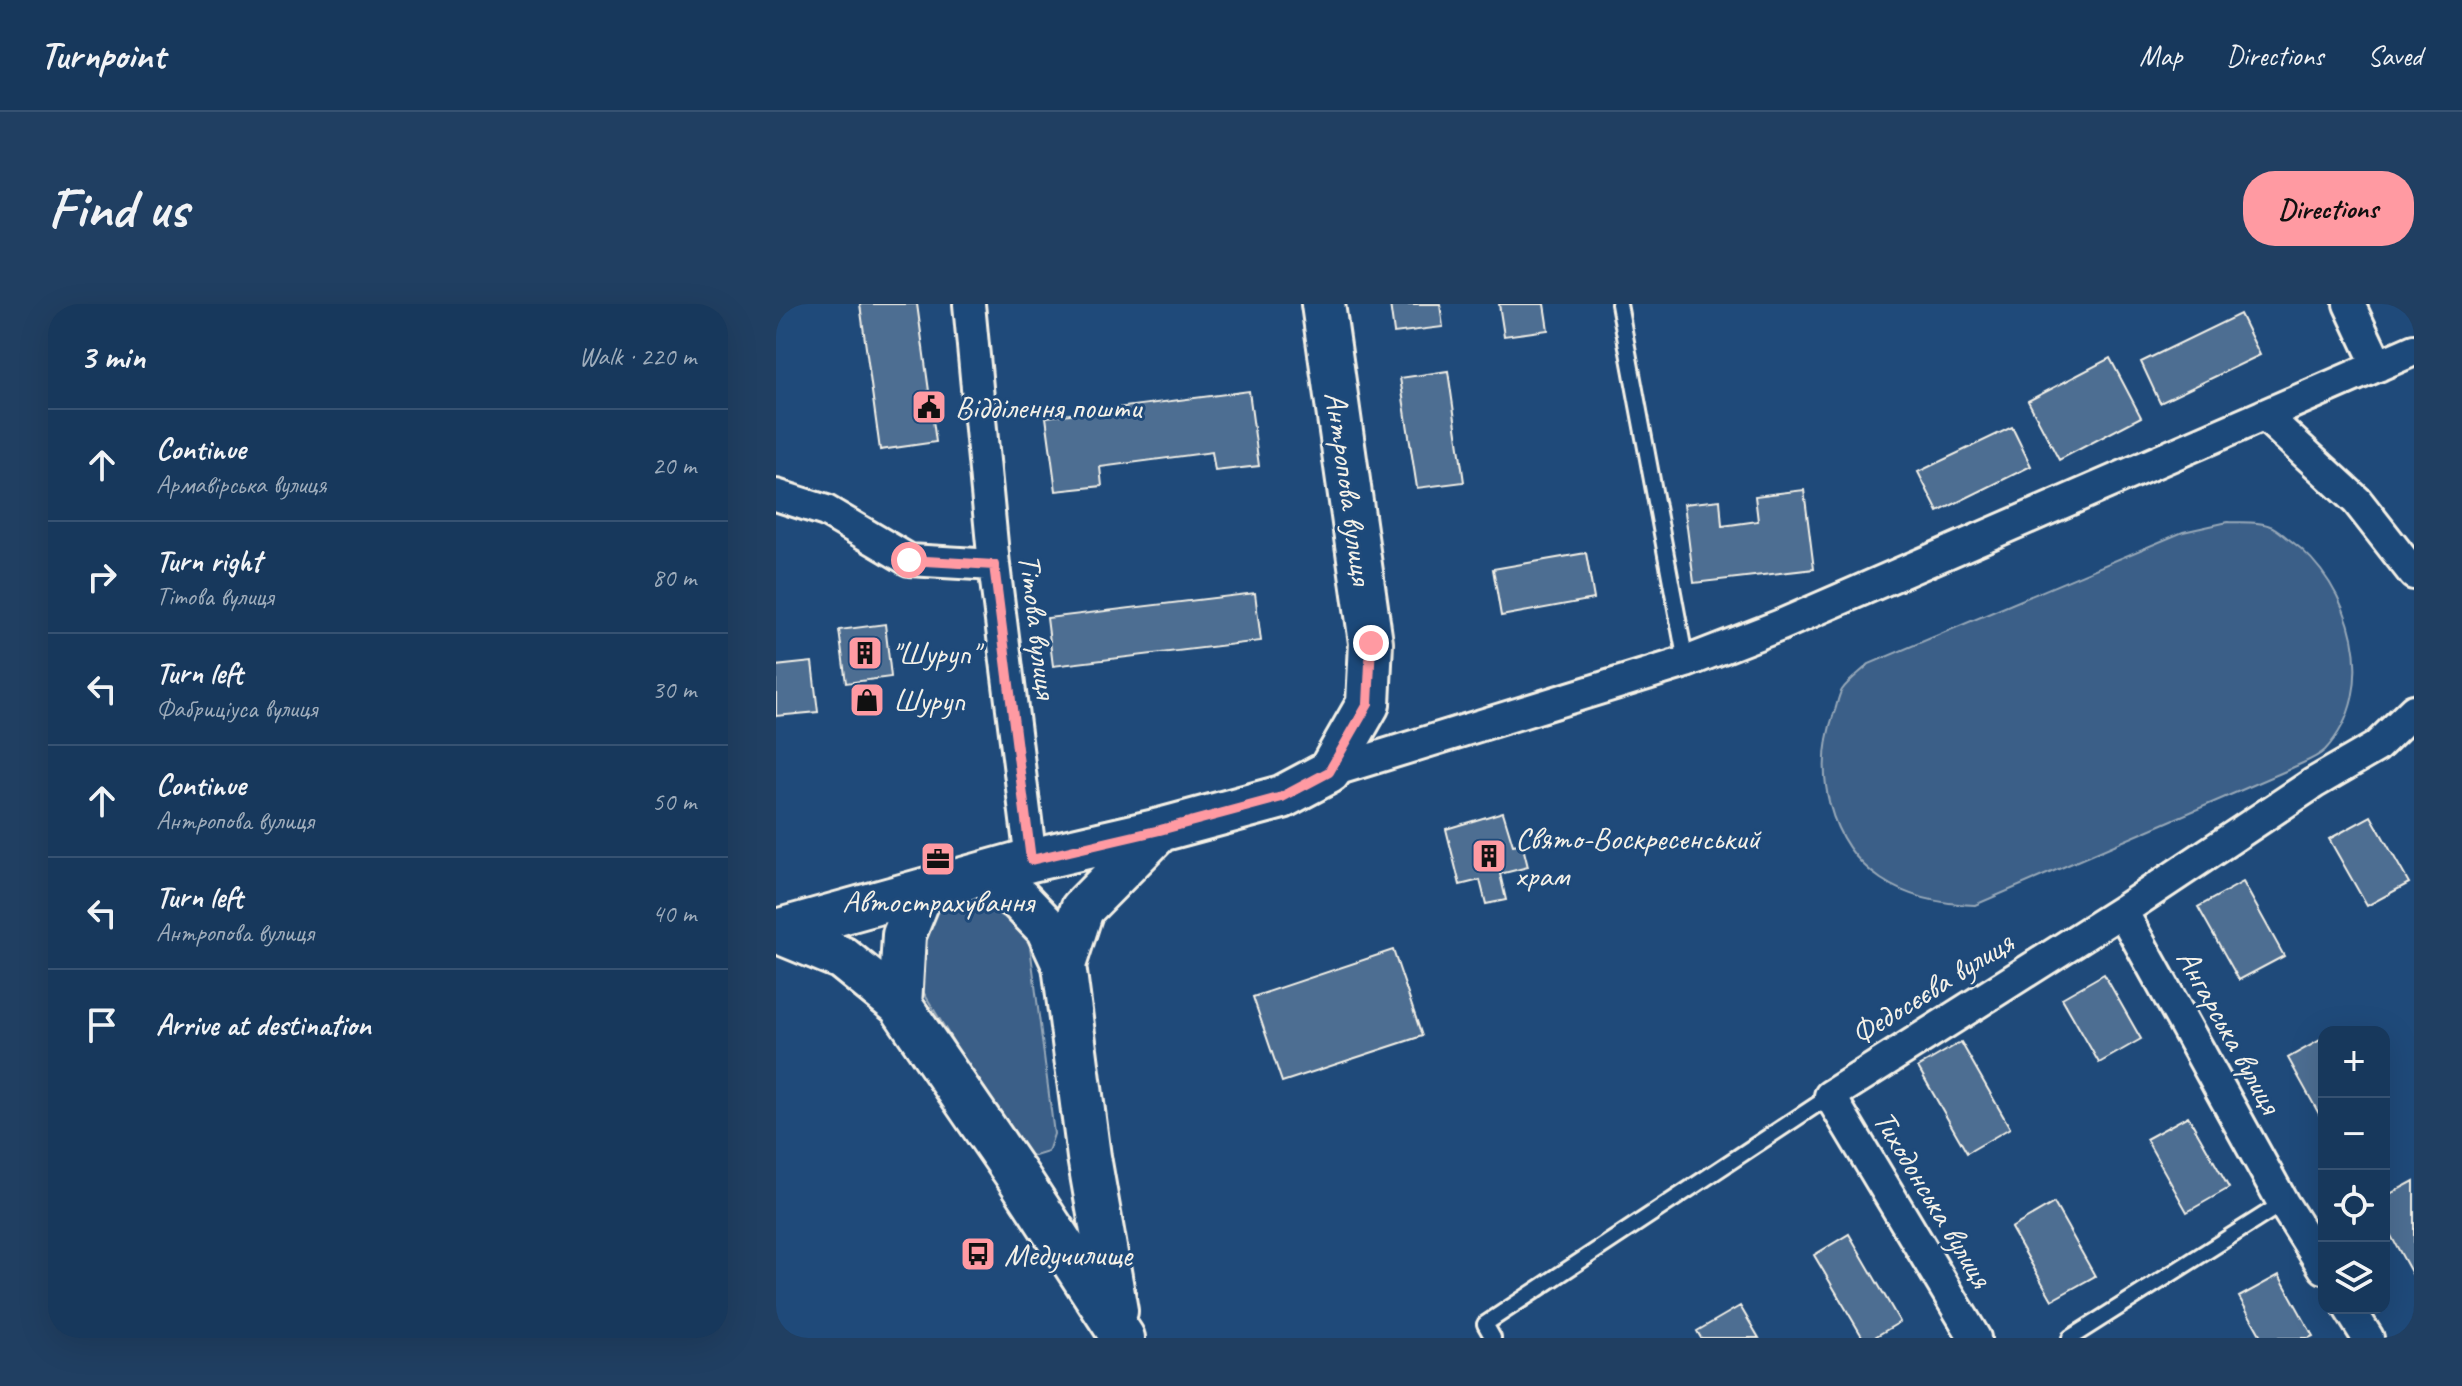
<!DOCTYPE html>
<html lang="en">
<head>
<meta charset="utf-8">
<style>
	:root { --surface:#17385c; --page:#203f62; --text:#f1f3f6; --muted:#9eacbb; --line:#365272; --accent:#ff9aa2 }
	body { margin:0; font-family:Caveat,sans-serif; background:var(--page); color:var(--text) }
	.controls { position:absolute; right:24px; bottom:24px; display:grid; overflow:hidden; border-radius:16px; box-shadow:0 8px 32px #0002 }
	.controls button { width:72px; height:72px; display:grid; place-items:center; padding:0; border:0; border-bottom:2px solid var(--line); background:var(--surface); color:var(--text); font:40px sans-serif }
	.stop { position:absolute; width:24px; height:24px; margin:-18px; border:6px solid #ff9aa2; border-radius:50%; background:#fff }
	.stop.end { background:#ff9aa2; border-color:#fff; box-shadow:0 2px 8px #0008 }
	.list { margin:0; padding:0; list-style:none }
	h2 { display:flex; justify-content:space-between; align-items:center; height:104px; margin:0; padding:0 32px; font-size:34px }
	h2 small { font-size:26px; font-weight:400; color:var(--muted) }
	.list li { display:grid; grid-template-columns:52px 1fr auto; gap:24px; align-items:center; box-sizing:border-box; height:112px; padding:0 32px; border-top:2px solid var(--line) }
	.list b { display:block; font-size:30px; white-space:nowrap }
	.list p { margin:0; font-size:26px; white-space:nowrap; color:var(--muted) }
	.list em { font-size:26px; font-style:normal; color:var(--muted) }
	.icon { flex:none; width:44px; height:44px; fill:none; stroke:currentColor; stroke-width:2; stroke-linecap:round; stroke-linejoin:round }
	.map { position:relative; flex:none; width:1638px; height:1034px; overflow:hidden; border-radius:32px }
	header { display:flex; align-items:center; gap:48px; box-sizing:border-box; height:112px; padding:0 40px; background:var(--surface); border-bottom:2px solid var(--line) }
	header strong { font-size:38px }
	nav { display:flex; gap:44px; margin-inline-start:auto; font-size:28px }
	.intro { display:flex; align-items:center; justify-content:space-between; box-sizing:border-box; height:192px; padding:0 48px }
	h1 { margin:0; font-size:56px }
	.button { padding:20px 36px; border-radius:32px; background:var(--accent); color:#111; font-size:28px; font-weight:700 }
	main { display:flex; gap:48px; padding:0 48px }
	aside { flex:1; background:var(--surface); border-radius:32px; box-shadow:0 8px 32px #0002 }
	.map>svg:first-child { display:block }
	.green { fill:#3a5f88; stroke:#97a8b8; stroke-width:2 }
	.building { fill:#4d6e92; stroke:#f4f1e8; stroke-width:2 }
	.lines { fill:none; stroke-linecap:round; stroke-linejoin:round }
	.lane-casing { stroke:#f4f1e8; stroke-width:20 }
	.street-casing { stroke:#f4f1e8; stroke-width:36 }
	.secondary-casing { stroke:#f4f1e8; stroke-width:48 }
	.lane { stroke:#1f4a7a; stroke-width:14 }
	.street { stroke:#1f4a7a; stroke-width:30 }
	.secondary { stroke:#1f4a7a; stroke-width:42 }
	.route { stroke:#ff9aa2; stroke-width:10 }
	.labels { text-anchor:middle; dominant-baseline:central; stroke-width:6; stroke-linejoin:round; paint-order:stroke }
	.poi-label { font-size:32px; fill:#f4f1e8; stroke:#1f4a7a; text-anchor:start }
	.street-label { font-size:32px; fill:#f4f1e8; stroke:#1f4a7a }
</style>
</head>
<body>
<header>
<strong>Turnpoint</strong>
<nav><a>Map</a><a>Directions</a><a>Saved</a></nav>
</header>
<div class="intro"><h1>Find us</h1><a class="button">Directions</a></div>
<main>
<aside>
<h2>3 min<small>Walk · 220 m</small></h2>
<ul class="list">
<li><svg class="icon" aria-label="ahead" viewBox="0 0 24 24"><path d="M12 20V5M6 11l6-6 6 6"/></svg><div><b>Continue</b><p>Армавірська вулиця</p></div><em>20 m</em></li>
<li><svg class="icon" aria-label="right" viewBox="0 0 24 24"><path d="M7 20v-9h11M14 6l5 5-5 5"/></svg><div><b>Turn right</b><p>Тітова вулиця</p></div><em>80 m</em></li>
<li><svg class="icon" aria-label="left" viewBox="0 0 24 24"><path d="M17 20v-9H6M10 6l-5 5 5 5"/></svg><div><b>Turn left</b><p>Фабриціуса вулиця</p></div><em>30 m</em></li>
<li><svg class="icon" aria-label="ahead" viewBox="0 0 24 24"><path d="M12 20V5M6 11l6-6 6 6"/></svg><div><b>Continue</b><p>Антропова вулиця</p></div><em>50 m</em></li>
<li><svg class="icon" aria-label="left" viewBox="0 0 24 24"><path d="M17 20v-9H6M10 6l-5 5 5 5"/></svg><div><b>Turn left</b><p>Антропова вулиця</p></div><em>40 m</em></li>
<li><svg class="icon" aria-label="arrive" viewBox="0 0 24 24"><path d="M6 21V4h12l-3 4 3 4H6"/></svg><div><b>Arrive at destination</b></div></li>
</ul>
</aside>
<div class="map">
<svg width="1638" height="1034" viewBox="0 0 1638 1034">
	<rect width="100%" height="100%" fill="#1f4a7a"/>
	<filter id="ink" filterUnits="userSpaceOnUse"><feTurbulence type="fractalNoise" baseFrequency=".0125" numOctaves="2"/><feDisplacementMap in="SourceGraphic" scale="16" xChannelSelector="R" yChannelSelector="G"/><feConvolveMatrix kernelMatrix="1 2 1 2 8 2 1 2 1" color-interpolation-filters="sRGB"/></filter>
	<g filter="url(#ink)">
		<path class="green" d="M 1452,218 C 1464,219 1483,217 1494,222 C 1501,224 1508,232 1514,236 C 1576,280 1606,385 1549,446 C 1540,455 1523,460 1512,466 L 1199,601 C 1165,600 1133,594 1105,575 C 1052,539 1037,468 1058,409 C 1061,402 1062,392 1066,386 C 1072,377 1085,368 1093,360 L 1407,228 Z
			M 205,591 L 222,595 L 253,634 L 278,830 L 272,848 L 259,852 L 245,850 L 137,671 L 150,608 L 174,593 Z"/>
		<path class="building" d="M 84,0 L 141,0 L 160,138 L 104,146 Z
			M 614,0 L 664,0 L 667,23 L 618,29 Z
			M 723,0 L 768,0 L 772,26 L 728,32 Z
			M 1464,10 L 1484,51 L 1384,99 L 1365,58 Z
			M 1334,54 L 1365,113 L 1283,156 L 1252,97 Z
			M 672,67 L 688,178 L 641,184 L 624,74 Z
			M 473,87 L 483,162 L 439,167 L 436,148 L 324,163 L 326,182 L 280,187 L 270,113 Z
			M 1236,123 L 1255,162 L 1162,208 L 1142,168 Z
			M 1028,186 L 1038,265 L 918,279 L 908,200 L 944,196 L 946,222 L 982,217 L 979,192 Z
			M 810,249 L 818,295 L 725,312 L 717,265 Z
			M 479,289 L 485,337 L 277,362 L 271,314 Z
			M 109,320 L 115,373 L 70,379 L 63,326 Z
			M 36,358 L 42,408 L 0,412 L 0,362 Z
			M 727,508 L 737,541 L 746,539 L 752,563 L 724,570 L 730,596 L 710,600 L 704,576 L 684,581 L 670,525 Z
			M 1595,512 L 1633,579 L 1591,602 L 1553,535 Z
			M 1467,578 L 1508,652 L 1463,676 L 1422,603 Z
			M 617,646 L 646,732 L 506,778 L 477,693 Z
			M 1328,670 L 1365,735 L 1323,759 L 1286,694 Z
			M 1548,734 L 1548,819 L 1512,754 Z
			M 1185,738 L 1234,824 L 1191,849 L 1142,763 Z
			M 1412,812 L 1453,884 L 1411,908 L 1370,835 Z
			M 1638,877 L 1638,969 L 1636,970 L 1608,919 L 1608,893 Z
			M 1278,899 L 1319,972 L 1276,996 L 1235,924 Z
			M 1073,930 L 1124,1018 L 1097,1034 L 1087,1034 L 1038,951 Z
			M 1503,971 L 1537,1032 L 1533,1034 L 1486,1034 L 1463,993 Z
			M 964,1002 L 983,1034 L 925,1034 L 921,1027 Z"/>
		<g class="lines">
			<defs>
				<path id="lane" d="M 843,0 L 910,358
					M 717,1034 L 709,1020 L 1054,792
					M 1294,1034 L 1507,899"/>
				<path id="street" d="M 193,0 L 218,261 L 255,556
					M 1573,0 L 1602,62
					M 1488,111 L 1581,197 L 1638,270
					M 0,191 L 50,207 L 133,256 L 218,261
					M 553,468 L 910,358 L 1005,321 L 1638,46
					M 1346,607 L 1507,899 L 1548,964
					M 1573,1004 L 1592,1034
					M 1199,1034 L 1054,792 L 1346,607 L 1538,479 L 1600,443 L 1638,406"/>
				<path id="secondary" d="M 206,571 L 243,595 L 271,624 L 288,661 L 313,853 L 340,1007
					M 0,627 L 255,556 L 384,526 L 506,493 L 553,468 L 592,400 L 595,339 L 547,0
					M 0,627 L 66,654 L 124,701 L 244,876 L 347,1034
					M 288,661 L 306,605 L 384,526
					M 124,701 L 128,631 L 146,587"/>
			</defs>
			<use href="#lane" class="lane-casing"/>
			<use href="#street" class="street-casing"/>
			<use href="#secondary" class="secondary-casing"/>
			<use href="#lane" class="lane"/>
			<use href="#street" class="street"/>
			<use href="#secondary" class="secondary"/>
		</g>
	</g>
	<g class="lines" filter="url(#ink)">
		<path class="route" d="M 133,256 L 218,261 L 255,556 L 384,526 L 506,493 L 553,468 L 592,400 L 595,339"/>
	</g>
	<defs>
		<symbol id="civic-square" viewBox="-11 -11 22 22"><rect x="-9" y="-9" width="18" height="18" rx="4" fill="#ff9aa2" stroke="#1f4a7a"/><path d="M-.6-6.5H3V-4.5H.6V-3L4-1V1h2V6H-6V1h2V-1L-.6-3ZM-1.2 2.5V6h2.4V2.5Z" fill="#111"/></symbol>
		<symbol id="building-square" viewBox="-11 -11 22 22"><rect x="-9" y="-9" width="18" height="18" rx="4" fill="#ff9aa2" stroke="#1f4a7a"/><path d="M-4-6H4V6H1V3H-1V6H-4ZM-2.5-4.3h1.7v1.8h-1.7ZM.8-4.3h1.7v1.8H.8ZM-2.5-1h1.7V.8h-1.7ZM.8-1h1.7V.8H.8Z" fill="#111"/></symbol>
		<symbol id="shop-square" viewBox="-11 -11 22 22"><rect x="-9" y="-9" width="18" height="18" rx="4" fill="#ff9aa2" stroke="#1f4a7a"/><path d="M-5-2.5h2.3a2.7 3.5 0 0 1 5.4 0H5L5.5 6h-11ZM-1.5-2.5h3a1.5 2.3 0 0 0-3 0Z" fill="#111"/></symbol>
		<symbol id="office-square" viewBox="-11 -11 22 22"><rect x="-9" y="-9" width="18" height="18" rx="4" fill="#ff9aa2" stroke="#1f4a7a"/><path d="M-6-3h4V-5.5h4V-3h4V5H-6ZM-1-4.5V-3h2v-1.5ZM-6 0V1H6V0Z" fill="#111"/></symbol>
		<symbol id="bus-square" viewBox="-11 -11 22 22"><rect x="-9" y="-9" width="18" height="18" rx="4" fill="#ff9aa2" stroke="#1f4a7a"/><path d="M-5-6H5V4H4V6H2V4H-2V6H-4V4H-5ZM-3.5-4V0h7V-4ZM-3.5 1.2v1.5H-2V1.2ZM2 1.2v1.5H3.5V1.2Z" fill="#111"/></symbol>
	</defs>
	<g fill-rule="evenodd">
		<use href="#civic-square" x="133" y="83" width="40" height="40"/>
		<use href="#building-square" x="69" y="329" width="40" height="40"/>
		<use href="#shop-square" x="71" y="376" width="40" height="40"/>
		<use href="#building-square" x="693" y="532" width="40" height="40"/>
		<use href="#office-square" x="142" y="535" width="40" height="40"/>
		<use href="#bus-square" x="182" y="930" width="40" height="40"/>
	</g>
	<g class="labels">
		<g class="poi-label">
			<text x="179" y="103">Відділення пошти</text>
			<text x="115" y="349">"Шуруп"</text>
			<text x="117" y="396">Шуруп</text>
			<text x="739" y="534">Свято-Воскресенський<tspan x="739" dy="37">храм</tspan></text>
			<text x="162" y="597" text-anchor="middle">Автострахування</text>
			<text x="228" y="950">Медучилище</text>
		</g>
		<g class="street-label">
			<text transform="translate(573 184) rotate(82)">Антропова вулиця</text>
			<text transform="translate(262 322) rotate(83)">Тітова вулиця</text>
			<text transform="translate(1156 684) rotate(-32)">Федосєєва вулиця</text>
			<text transform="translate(1453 727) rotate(61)">Ангарська вулиця</text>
			<text transform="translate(1157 895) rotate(59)">Тиходонська вулиця</text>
		</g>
	</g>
</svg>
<div class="controls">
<button>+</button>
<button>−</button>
<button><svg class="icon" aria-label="locate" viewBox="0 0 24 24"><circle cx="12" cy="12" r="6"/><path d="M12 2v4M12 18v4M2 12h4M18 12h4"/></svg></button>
<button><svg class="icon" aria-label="layers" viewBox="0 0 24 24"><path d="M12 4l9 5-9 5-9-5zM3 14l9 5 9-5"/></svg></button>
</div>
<div class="stop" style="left:133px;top:256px"></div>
<div class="stop end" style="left:595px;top:339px"></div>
</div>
</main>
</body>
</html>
